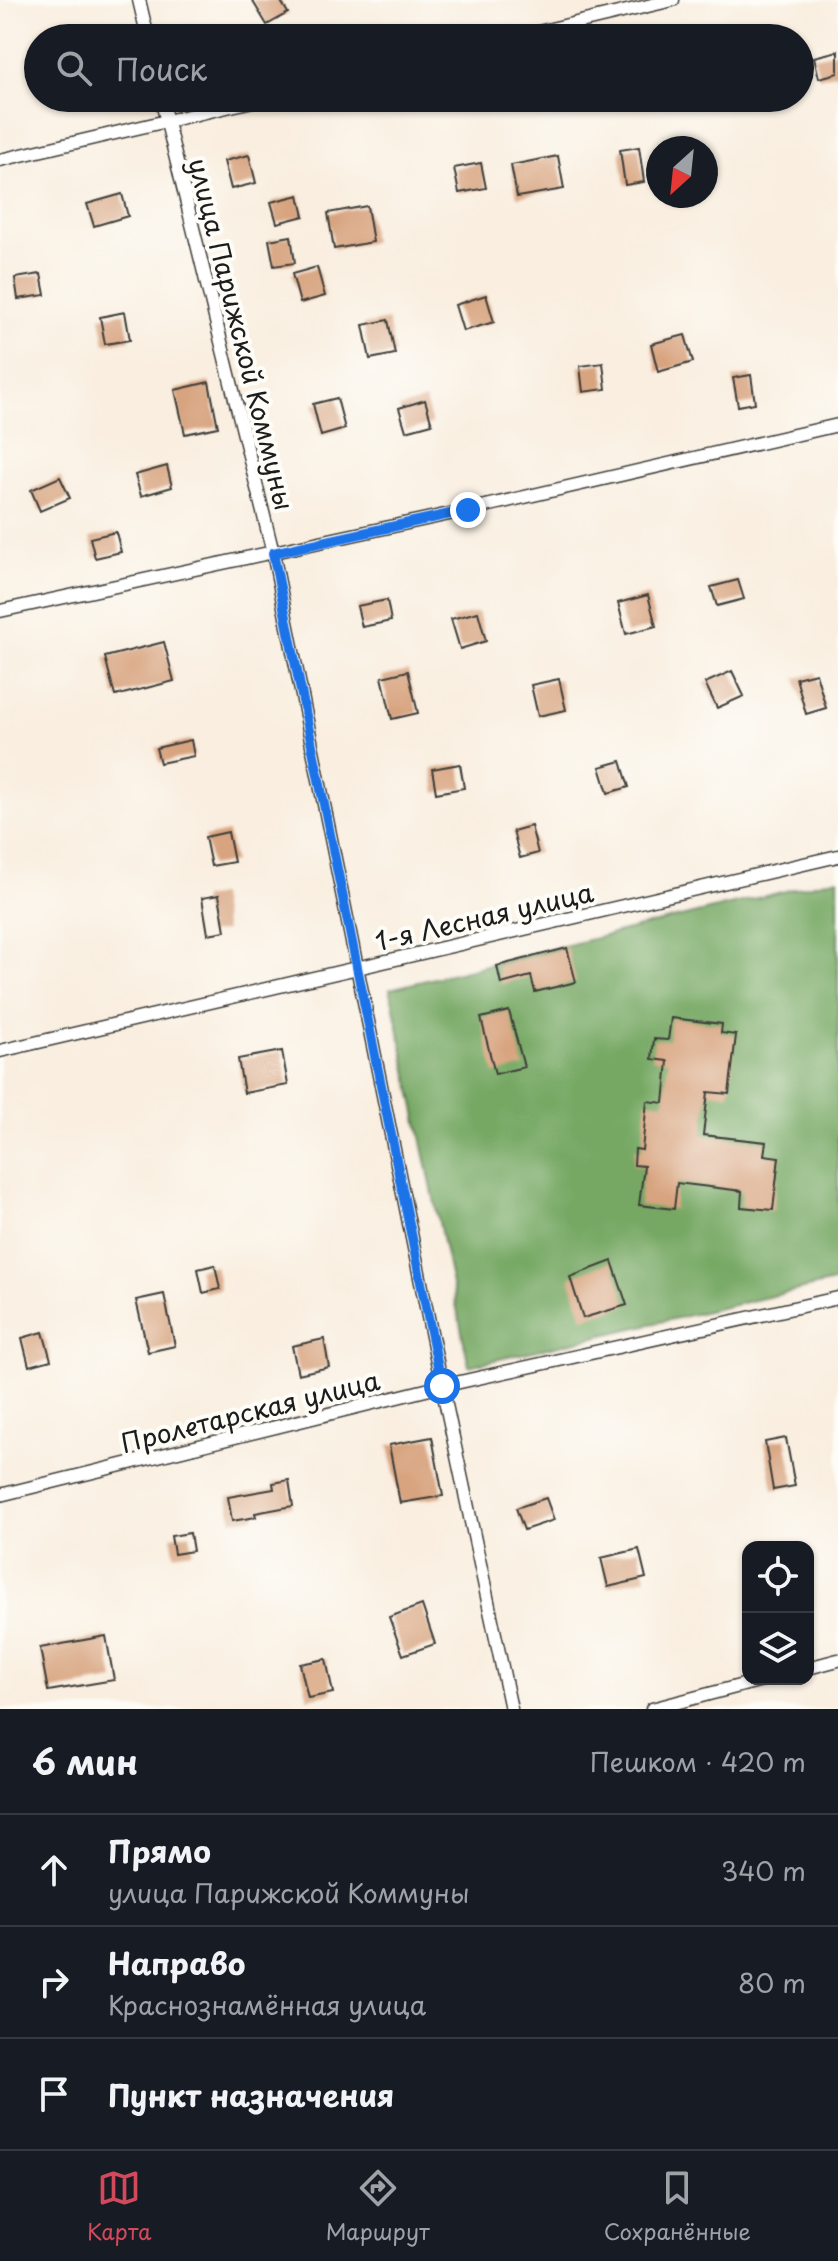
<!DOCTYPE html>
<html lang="ru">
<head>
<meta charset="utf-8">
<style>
	:root { --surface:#171b24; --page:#20242c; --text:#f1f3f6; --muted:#9ea1a6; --line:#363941; --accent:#d1495b }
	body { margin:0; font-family:"Playpen Sans",sans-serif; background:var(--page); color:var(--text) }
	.controls { position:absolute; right:24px; bottom:24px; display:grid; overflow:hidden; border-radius:16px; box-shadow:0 2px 6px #0004 }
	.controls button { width:72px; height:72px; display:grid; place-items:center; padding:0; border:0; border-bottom:2px solid var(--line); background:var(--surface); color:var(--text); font:40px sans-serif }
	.compass { position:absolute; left:646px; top:136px; width:72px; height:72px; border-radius:50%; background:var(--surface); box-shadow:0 2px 6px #0004; rotate:207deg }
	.stop { position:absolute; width:24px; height:24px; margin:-18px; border:6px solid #1a73e8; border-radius:50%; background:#fff }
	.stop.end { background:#1a73e8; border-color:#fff; box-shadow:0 2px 8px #0008 }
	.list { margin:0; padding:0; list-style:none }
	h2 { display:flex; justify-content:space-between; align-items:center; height:104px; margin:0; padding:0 32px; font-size:34px }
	h2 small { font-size:26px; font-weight:400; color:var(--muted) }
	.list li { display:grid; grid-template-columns:52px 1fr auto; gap:24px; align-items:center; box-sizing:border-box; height:112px; padding:0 32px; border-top:2px solid var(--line) }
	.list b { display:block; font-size:30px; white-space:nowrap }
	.list p { margin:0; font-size:26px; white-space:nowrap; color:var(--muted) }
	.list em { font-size:26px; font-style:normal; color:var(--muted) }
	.icon { flex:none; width:44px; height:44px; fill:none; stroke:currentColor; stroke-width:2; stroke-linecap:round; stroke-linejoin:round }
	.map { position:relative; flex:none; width:838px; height:1709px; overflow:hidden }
	.search { position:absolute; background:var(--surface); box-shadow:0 2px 6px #0004; left:24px; right:24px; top:24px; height:88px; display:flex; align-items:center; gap:20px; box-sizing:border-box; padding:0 28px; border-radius:44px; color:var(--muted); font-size:30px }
	.sheet { height:440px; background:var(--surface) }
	nav { display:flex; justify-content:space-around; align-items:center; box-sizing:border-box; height:112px; border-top:2px solid var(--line); background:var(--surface); font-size:22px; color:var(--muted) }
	nav a { display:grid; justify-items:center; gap:4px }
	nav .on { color:var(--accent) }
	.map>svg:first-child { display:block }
	.forest { fill:#76a863; stroke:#496240; stroke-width:2 }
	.building { fill:#d8a480 }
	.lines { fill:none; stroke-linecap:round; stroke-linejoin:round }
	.street-casing { stroke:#3d3c39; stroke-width:15 }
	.street { stroke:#fff; stroke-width:12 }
	.route { stroke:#1a73e8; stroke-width:10 }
	.labels { text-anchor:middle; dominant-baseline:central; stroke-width:8; stroke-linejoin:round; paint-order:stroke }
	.street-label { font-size:26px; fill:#1c1c1c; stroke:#fdfcf7 }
</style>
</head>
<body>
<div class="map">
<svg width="838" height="1709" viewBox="0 0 838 1709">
	<rect width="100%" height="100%" fill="#fdfcf7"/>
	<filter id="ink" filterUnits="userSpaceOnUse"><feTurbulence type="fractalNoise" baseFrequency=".0125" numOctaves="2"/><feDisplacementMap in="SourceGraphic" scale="16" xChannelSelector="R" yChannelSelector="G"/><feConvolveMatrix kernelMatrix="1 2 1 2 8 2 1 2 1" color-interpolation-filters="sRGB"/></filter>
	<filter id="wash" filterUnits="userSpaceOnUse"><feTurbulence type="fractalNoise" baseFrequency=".006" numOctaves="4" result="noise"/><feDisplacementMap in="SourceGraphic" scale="32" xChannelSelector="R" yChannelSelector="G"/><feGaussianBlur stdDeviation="1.8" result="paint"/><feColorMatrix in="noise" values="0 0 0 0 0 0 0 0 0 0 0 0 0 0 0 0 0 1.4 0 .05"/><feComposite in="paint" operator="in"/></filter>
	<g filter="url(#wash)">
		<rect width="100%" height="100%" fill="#f9eedf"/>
		<path class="forest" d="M 838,878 L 838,1281 L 469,1366 L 390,989 Z"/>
		<g id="blocks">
			<path class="building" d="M 252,0 L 280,0 L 288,13 L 267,25 Z
				M 838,51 L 838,73 L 819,78 L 814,57 Z
				M 639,147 L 644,182 L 625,185 L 620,150 Z
				M 249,155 L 256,183 L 231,189 L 224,161 Z
				M 558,156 L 564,189 L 517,197 L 511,165 Z
				M 481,163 L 486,188 L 459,193 L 454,168 Z
				M 122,194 L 128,216 L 94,226 L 87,204 Z
				M 299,195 L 304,216 L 277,223 L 271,202 Z
				M 367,206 L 373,242 L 334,249 L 328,213 Z
				M 291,236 L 295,263 L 274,266 L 269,240 Z
				M 317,267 L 325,296 L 300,303 L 292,274 Z
				M 41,274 L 45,295 L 18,299 L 15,278 Z
				M 486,295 L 494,322 L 463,331 L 455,305 Z
				M 125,312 L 130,340 L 105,344 L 100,317 Z
				M 388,320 L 395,354 L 370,359 L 363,325 Z
				M 685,335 L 693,362 L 658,372 L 651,344 Z
				M 603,363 L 606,389 L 583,392 L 580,366 Z
				M 751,375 L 755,403 L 738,406 L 733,378 Z
				M 209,382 L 218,427 L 185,434 L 175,390 Z
				M 337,398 L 345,429 L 321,436 L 313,404 Z
				M 425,400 L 432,424 L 406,431 L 399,408 Z
				M 167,466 L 172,487 L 141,496 L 135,475 Z
				M 60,477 L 70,498 L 40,511 L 31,490 Z
				M 116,532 L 121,552 L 95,558 L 90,538 Z
				M 738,580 L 744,599 L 717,606 L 711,587 Z
				M 648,595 L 656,626 L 626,634 L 618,603 Z
				M 387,600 L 391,621 L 362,627 L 357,606 Z
				M 478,612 L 486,641 L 460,649 L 451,619 Z
				M 164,642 L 174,681 L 115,696 L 105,657 Z
				M 408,671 L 418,713 L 392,719 L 382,677 Z
				M 732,671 L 744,696 L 717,708 L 705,683 Z
				M 816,673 L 826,708 L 806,714 L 796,678 Z
				M 559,679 L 566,710 L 538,716 L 531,685 Z
				M 191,740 L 194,756 L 160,763 L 156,748 Z
				M 621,761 L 629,787 L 608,793 L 600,767 Z
				M 460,764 L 464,788 L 436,793 L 432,769 Z
				M 531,826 L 538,853 L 520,858 L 513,831 Z
				M 228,832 L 234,862 L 211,866 L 205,837 Z
				M 219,895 L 225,931 L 208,934 L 202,898 Z
				M 567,948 L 576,982 L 535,992 L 531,976 L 501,984 L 497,966 Z
				M 509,1011 L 524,1067 L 495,1074 L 481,1018 Z
				M 671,1018 L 722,1024 L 721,1033 L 736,1035 L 729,1094 L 708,1092 L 703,1135 L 766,1142 L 764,1155 L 779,1157 L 773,1210 L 741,1207 L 742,1191 L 677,1183 L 674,1209 L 639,1205 L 644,1166 L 634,1165 L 635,1149 L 642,1150 L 647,1101 L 664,1103 L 668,1061 L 652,1059 L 654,1039 L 668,1040 Z
				M 282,1051 L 288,1085 L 244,1093 L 238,1059 Z
				M 612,1261 L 627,1305 L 583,1318 L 570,1277 Z
				M 215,1265 L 220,1289 L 203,1293 L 198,1269 Z
				M 164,1294 L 175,1346 L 148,1352 L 136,1300 Z
				M 43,1332 L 51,1360 L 29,1366 L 22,1338 Z
				M 324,1339 L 329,1367 L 298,1374 L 292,1346 Z
				M 432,1437 L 443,1496 L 400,1503 L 389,1445 Z
				M 786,1438 L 795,1486 L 773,1490 L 765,1442 Z
				M 289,1480 L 293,1506 L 255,1513 L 256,1517 L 232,1521 L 228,1497 L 274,1489 L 273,1483 Z
				M 546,1498 L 554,1520 L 524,1530 L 516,1508 Z
				M 190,1533 L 193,1551 L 174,1554 L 171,1536 Z
				M 639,1549 L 646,1578 L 608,1587 L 601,1558 Z
				M 422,1605 L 435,1644 L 403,1655 L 389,1617 Z
				M 106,1636 L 114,1680 L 48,1691 L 40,1648 Z
				M 326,1659 L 333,1693 L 308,1698 L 300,1664 Z"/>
		</g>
	</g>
	<g filter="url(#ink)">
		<use href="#blocks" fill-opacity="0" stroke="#3d3c39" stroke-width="2"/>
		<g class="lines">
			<defs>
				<path id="street" d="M 139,0 L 148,38
					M 513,38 L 673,0
					M 161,98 L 273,553 L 442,1386 L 511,1709
					M 0,160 L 265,98
					M 0,611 L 468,510 L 838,425
					M 0,1051 L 838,856
					M 0,1495 L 442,1386 L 838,1298
					M 808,1668 L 838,1660
					M 652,1709 L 766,1679"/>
			</defs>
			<use href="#street" class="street-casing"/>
			<use href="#street" class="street"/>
		</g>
	</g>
	<g class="lines" filter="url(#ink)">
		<path class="route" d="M 442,1386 L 273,553 L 468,510"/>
	</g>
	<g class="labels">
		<g class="street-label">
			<text transform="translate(242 334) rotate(76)">улица Парижской Коммуны</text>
			<text transform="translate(484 916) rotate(-13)">1-я Лесная улица</text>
			<text transform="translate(250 1411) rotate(-14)">Пролетарская улица</text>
		</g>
	</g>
</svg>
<div class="controls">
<button><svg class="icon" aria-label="locate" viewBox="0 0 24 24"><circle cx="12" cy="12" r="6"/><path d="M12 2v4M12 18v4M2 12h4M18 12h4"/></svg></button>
<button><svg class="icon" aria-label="layers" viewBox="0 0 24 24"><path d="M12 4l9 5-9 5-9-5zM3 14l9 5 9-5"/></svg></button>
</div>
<svg class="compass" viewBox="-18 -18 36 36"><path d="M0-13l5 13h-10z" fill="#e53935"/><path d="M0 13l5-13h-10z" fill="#9ea1a6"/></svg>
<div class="stop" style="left:442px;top:1386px"></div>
<div class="stop end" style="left:468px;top:510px"></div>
<div class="search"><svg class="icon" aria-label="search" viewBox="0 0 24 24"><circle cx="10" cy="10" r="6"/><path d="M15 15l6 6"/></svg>Поиск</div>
</div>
<section class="sheet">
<h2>6 мин<small>Пешком · 420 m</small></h2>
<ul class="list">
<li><svg class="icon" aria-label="ahead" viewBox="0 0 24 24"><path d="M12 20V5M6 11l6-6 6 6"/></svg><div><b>Прямо</b><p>улица Парижской Коммуны</p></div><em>340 m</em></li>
<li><svg class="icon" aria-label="right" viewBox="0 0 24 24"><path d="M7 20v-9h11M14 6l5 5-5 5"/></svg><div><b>Направо</b><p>Краснознамённая улица</p></div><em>80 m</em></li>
<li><svg class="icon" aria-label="arrive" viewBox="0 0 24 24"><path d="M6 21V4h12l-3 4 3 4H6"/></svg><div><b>Пункт назначения</b></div></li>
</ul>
</section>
<nav>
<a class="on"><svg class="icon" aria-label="map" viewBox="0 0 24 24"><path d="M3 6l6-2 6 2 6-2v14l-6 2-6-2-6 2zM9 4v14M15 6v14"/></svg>Карта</a>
<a><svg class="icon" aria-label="directions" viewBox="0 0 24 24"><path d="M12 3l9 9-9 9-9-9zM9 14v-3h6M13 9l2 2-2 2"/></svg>Маршрут</a>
<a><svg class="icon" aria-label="saved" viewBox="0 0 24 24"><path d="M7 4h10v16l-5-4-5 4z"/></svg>Сохранённые</a>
</nav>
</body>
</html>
